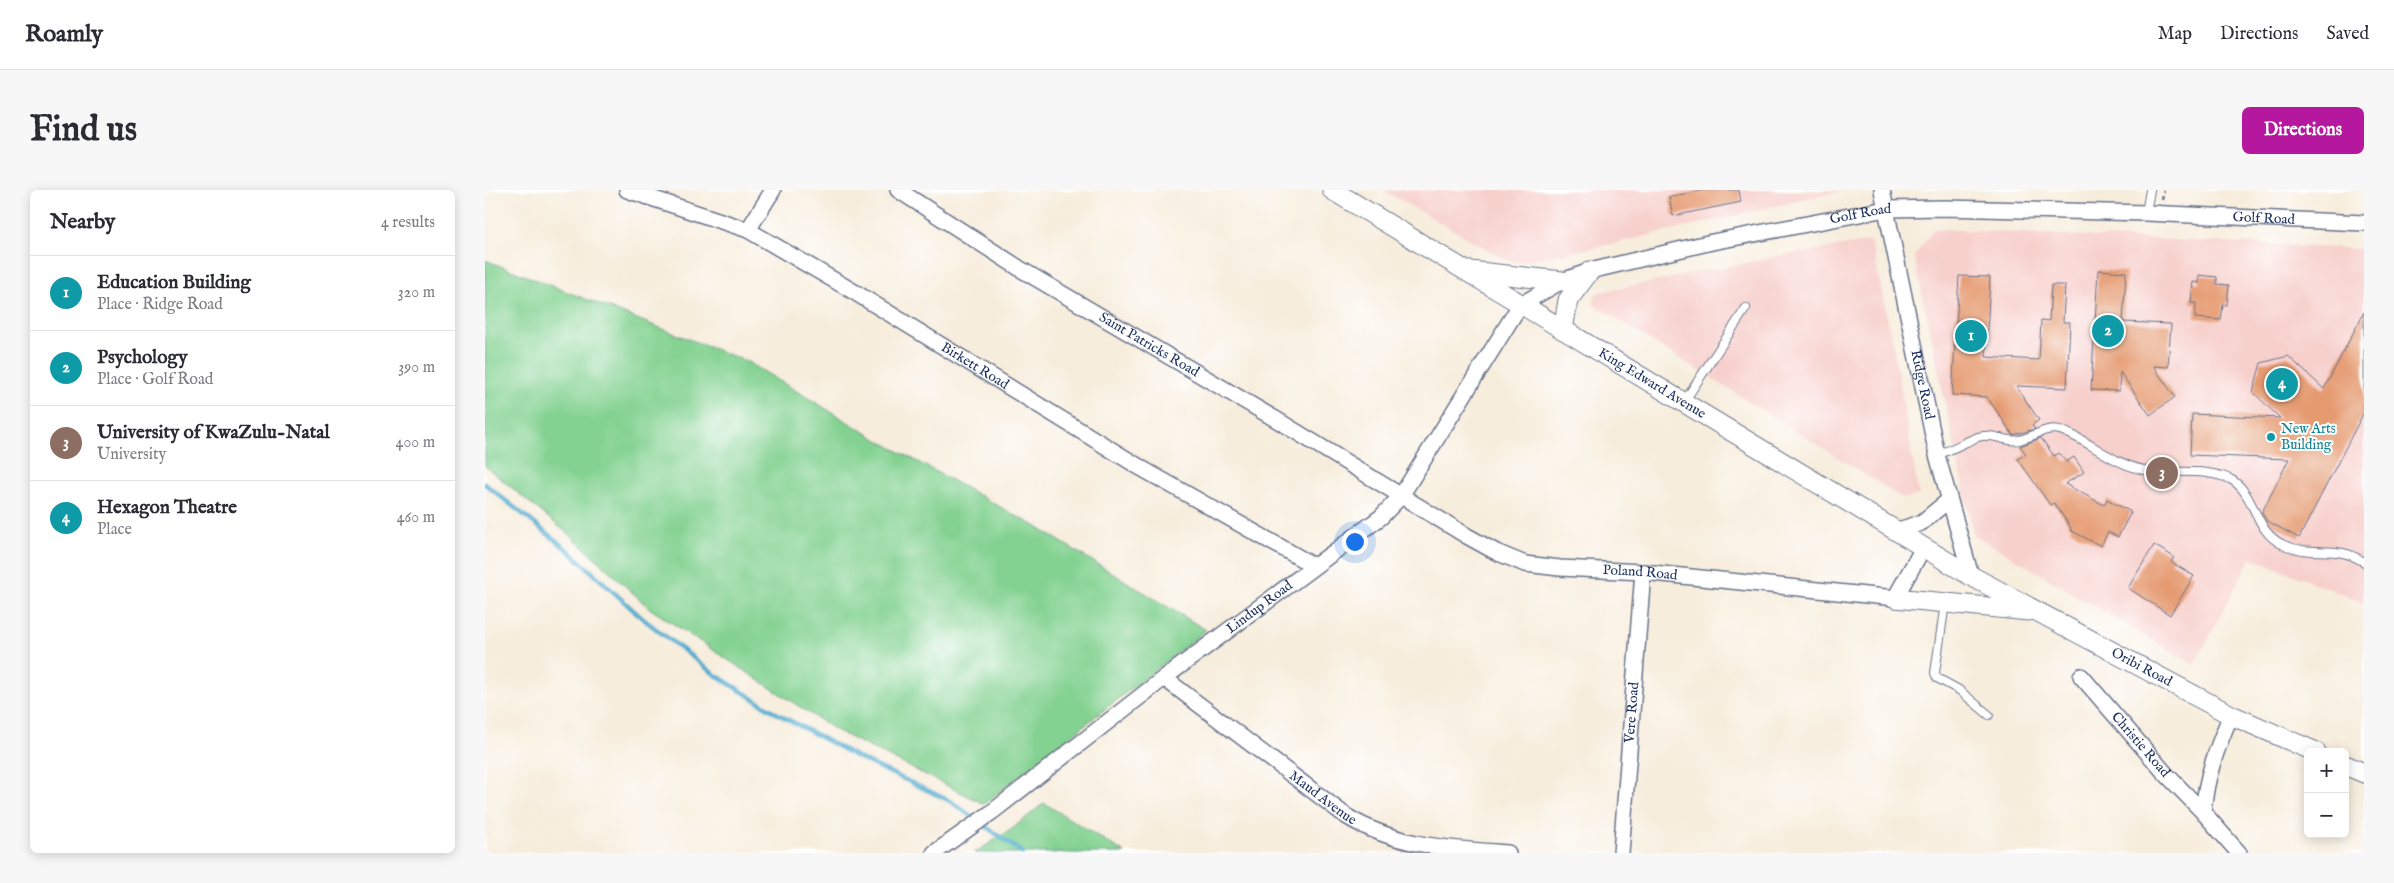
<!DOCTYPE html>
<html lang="en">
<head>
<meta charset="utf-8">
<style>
	:root { --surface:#fff; --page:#f7f7f7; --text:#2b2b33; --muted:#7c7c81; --line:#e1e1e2; --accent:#b5179e }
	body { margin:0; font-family:"IM FELL English",serif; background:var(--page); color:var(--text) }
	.controls { position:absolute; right:15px; bottom:15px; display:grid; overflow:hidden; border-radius:8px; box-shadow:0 2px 12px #0003 }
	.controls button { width:45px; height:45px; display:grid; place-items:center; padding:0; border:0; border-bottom:1px solid var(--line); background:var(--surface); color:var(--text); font:25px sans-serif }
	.you { position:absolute; left:869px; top:351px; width:18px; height:18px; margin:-12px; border:4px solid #fff; border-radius:50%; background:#1a73e8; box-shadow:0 0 0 8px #1a73e833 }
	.badge { display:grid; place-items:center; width:32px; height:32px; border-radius:50%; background:var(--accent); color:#fff; font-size:16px; font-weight:700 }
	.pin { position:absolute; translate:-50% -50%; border:2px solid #fff; box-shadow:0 1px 5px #0006 }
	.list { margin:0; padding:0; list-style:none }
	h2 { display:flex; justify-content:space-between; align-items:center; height:65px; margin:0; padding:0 20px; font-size:21px }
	h2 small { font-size:16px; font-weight:400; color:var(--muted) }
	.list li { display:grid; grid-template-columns:32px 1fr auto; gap:15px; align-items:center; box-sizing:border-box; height:75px; padding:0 20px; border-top:1px solid var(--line) }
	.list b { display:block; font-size:19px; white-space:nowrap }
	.list p { margin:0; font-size:16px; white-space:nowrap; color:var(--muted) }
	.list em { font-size:16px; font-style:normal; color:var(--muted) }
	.map { position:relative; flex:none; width:1879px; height:663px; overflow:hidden; border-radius:8px }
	header { display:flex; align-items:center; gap:30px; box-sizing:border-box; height:70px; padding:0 25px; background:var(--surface); border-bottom:1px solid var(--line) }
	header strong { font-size:24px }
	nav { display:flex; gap:28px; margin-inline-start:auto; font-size:18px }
	.intro { display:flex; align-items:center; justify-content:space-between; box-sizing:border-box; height:120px; padding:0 30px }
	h1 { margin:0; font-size:35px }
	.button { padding:12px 22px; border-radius:8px; background:var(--accent); color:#fff; font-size:18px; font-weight:700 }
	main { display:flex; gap:30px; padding:0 30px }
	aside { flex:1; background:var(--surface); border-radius:8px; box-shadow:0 2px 12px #0003 }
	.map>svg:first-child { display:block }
	.built { fill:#f7d0cc }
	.green { fill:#83d291; stroke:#4f8078 }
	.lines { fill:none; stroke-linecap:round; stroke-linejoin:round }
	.stream { stroke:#51accf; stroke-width:4.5 }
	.building { fill:#e59a6f }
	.service-casing { stroke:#68728a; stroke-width:10 }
	.minor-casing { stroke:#68728a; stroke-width:18 }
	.tertiary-casing { stroke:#68728a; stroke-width:21 }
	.path { stroke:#68728a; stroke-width:2.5; stroke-dasharray:4 4; stroke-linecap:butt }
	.service { stroke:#fff; stroke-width:8 }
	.minor { stroke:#fff; stroke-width:15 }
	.tertiary { stroke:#fff; stroke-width:19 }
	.culture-dot { fill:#0f9aa8; stroke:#fff; stroke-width:2 }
	.labels { text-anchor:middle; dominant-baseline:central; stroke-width:4; stroke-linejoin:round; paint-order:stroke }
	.street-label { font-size:14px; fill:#1b2f5e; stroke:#fff }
	.culture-label { font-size:14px; fill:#0d838f; stroke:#fff; text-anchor:start }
</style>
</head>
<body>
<header>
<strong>Roamly</strong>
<nav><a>Map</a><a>Directions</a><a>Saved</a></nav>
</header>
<div class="intro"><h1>Find us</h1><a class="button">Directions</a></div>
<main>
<aside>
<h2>Nearby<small>4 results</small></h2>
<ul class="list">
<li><span class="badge" style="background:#0f9aa8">1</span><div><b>Education Building</b><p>Place · Ridge Road</p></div><em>320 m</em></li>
<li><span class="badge" style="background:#0f9aa8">2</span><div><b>Psychology</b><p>Place · Golf Road</p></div><em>390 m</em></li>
<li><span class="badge" style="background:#8d6e63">3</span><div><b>University of KwaZulu-Natal</b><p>University</p></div><em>400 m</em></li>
<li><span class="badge" style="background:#0f9aa8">4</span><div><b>Hexagon Theatre</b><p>Place</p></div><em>460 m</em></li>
</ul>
</aside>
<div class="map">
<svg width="1879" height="663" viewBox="0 0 1879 663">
	<rect width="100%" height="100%" fill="#fff"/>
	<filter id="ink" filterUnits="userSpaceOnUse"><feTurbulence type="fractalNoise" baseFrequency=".02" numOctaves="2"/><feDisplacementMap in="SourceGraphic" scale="10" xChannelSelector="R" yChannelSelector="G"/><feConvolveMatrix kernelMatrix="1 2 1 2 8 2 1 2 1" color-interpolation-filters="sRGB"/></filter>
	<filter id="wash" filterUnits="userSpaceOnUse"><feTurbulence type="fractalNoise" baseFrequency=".0096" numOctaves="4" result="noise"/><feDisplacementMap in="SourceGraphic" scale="20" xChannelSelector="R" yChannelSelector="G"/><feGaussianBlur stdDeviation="1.12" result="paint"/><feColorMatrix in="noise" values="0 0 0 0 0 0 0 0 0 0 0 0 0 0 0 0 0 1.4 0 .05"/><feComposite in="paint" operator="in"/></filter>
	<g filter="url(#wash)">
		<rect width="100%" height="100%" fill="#f7eddc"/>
		<path class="built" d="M 898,0 L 1360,0 L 1127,54 L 1033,72 L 1021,70 Z
			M 1449,39 L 1879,59 L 1879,413 L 1766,368 L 1709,475 L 1488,344 L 1429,66 Z
			M 1386,51 L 1407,150 L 1434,305 L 1419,309 L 1108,114 L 1112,103 L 1289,67 Z"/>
		<path class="green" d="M 0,70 L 263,172 L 393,250 L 550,336 L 721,440 L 499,614 L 350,540 L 164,418 L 93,352 L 0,276 Z
			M 559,613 L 640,663 L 489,663 L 527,639 Z"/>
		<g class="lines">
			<path class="stream" d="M 0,294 L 84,361 L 157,428 L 229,484 L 293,524 L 374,568 L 465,611 L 538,663"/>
		</g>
		<g id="blocks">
			<path class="building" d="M 1219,0 L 1254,0 L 1256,12 L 1188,26 L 1184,7 Z
				M 1613,80 L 1641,82 L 1638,132 L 1686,134 L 1683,177 L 1668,176 L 1690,207 L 1665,225 L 1635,182 L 1634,201 L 1606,200 Z
				M 1714,85 L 1732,87 L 1732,94 L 1744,95 L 1742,115 L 1738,115 L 1736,130 L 1710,128 L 1711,113 L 1706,113 L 1708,92 L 1714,93 Z
				M 1474,86 L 1505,87 L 1501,167 L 1554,170 L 1556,130 L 1564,131 L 1566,95 L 1580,95 L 1578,132 L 1585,132 L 1582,198 L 1531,196 L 1554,230 L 1547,235 L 1550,239 L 1528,245 L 1502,207 L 1467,205 Z
				M 1879,122 L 1879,222 L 1814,348 L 1782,331 L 1777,322 L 1804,269 L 1705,265 L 1707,224 L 1795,228 L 1768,202 L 1776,173 L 1803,166 L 1839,199 Z
				M 1556,248 L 1569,266 L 1574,263 L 1581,272 L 1589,267 L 1599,282 L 1580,294 L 1619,315 L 1622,309 L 1646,322 L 1633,347 L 1623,342 L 1616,356 L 1585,340 L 1586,338 L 1569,313 L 1565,315 L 1533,269 L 1541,264 L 1535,256 Z
				M 1669,355 L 1689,367 L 1686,372 L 1709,386 L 1685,425 L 1643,398 Z"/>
		</g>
	</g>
	<g filter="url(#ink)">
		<use href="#blocks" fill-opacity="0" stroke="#68728a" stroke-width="1"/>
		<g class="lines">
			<defs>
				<path id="service" d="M 1661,23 L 1665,0
					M 1199,212 L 1261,118
					M 1452,265 C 1466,260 1480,252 1493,247 C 1507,242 1521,253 1534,250 C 1550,247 1561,235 1578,241 C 1606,252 1628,274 1659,280 C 1687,285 1719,277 1745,289 C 1771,302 1768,342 1799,355 C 1830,368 1850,353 1879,372
					M 1460,413 L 1450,483 L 1452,488 L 1474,500 L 1504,525"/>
				<g id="minor">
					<path id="s1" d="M 142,0 L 263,40 L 371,103 L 656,278 L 829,376"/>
					<path id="s2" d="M 413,0 L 537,80 L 792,230 L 982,346 L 1011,362 L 1040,374 L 1075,378 L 1158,382 L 1410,408 L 1438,358"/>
					<path id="s3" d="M 1397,0 L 1452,265 L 1486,386"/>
					<path d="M 263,40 L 288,0"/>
					<path d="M 1410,341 L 1436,333 L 1464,310"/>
					<path id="s4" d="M 1596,486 L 1680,583 L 1718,622"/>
					<path id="s5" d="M 679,488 L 861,626 C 911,657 966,659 1023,663"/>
					<path d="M 1746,525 C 1732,557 1721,587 1718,622 L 1754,663"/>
					<path id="s6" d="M 449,663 L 507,622 L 679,488 L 896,327 L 916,306 L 1035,115 L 1077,91 L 1105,81 L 1227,52 L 1401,19 L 1459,18 L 1661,23 L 1879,33"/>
					<path id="s7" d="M 1136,663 L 1158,382"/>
				</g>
				<g id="tertiary">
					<path id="s8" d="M 847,0 L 1486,386 L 1746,525 L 1831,562"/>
					<path d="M 985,81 L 1077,91"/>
					<path d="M 1078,140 L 1083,110 L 1105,81"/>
					<path d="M 1410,408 L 1544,421"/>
					<path d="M 1860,575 L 1879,583"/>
				</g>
			</defs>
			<use href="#service" class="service-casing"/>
			<use href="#minor" class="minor-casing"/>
			<use href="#tertiary" class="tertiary-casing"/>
			<path class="path" d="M 1677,10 L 1679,0"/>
			<use href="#service" class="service"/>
			<use href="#minor" class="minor"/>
			<use href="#tertiary" class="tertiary"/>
		</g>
	</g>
	<circle class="culture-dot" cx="1786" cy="247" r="5"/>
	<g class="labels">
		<g class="street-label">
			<text stroke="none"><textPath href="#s6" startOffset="1168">Golf Road</textPath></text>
			<text stroke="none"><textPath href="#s6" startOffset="1572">Golf Road</textPath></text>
			<text stroke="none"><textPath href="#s2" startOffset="295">Saint Patricks Road</textPath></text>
			<text stroke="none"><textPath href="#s1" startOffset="392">Birkett Road</textPath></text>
			<text stroke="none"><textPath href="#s8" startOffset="374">King Edward Avenue</textPath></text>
			<text stroke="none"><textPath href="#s3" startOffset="199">Ridge Road</textPath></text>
			<text stroke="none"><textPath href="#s2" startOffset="846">Poland Road</textPath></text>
			<text stroke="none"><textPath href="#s6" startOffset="408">Lindup Road</textPath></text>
			<text stroke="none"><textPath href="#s8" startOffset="940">Oribi Road</textPath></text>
			<text stroke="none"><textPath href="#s7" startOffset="141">Vere Road</textPath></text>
			<text stroke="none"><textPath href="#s4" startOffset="91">Christie Road</textPath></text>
			<text stroke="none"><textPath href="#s5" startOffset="199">Maud Avenue</textPath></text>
		</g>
		<g class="culture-label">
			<text x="1796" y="239">New Arts<tspan x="1796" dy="16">Building</tspan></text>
		</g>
	</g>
</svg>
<div class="controls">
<button>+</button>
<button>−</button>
</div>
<div class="you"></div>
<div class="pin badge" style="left:1486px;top:146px;background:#0f9aa8">1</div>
<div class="pin badge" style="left:1623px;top:141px;background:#0f9aa8">2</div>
<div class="pin badge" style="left:1677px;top:283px;background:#8d6e63">3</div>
<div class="pin badge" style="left:1797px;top:194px;background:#0f9aa8">4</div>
</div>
</main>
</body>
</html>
